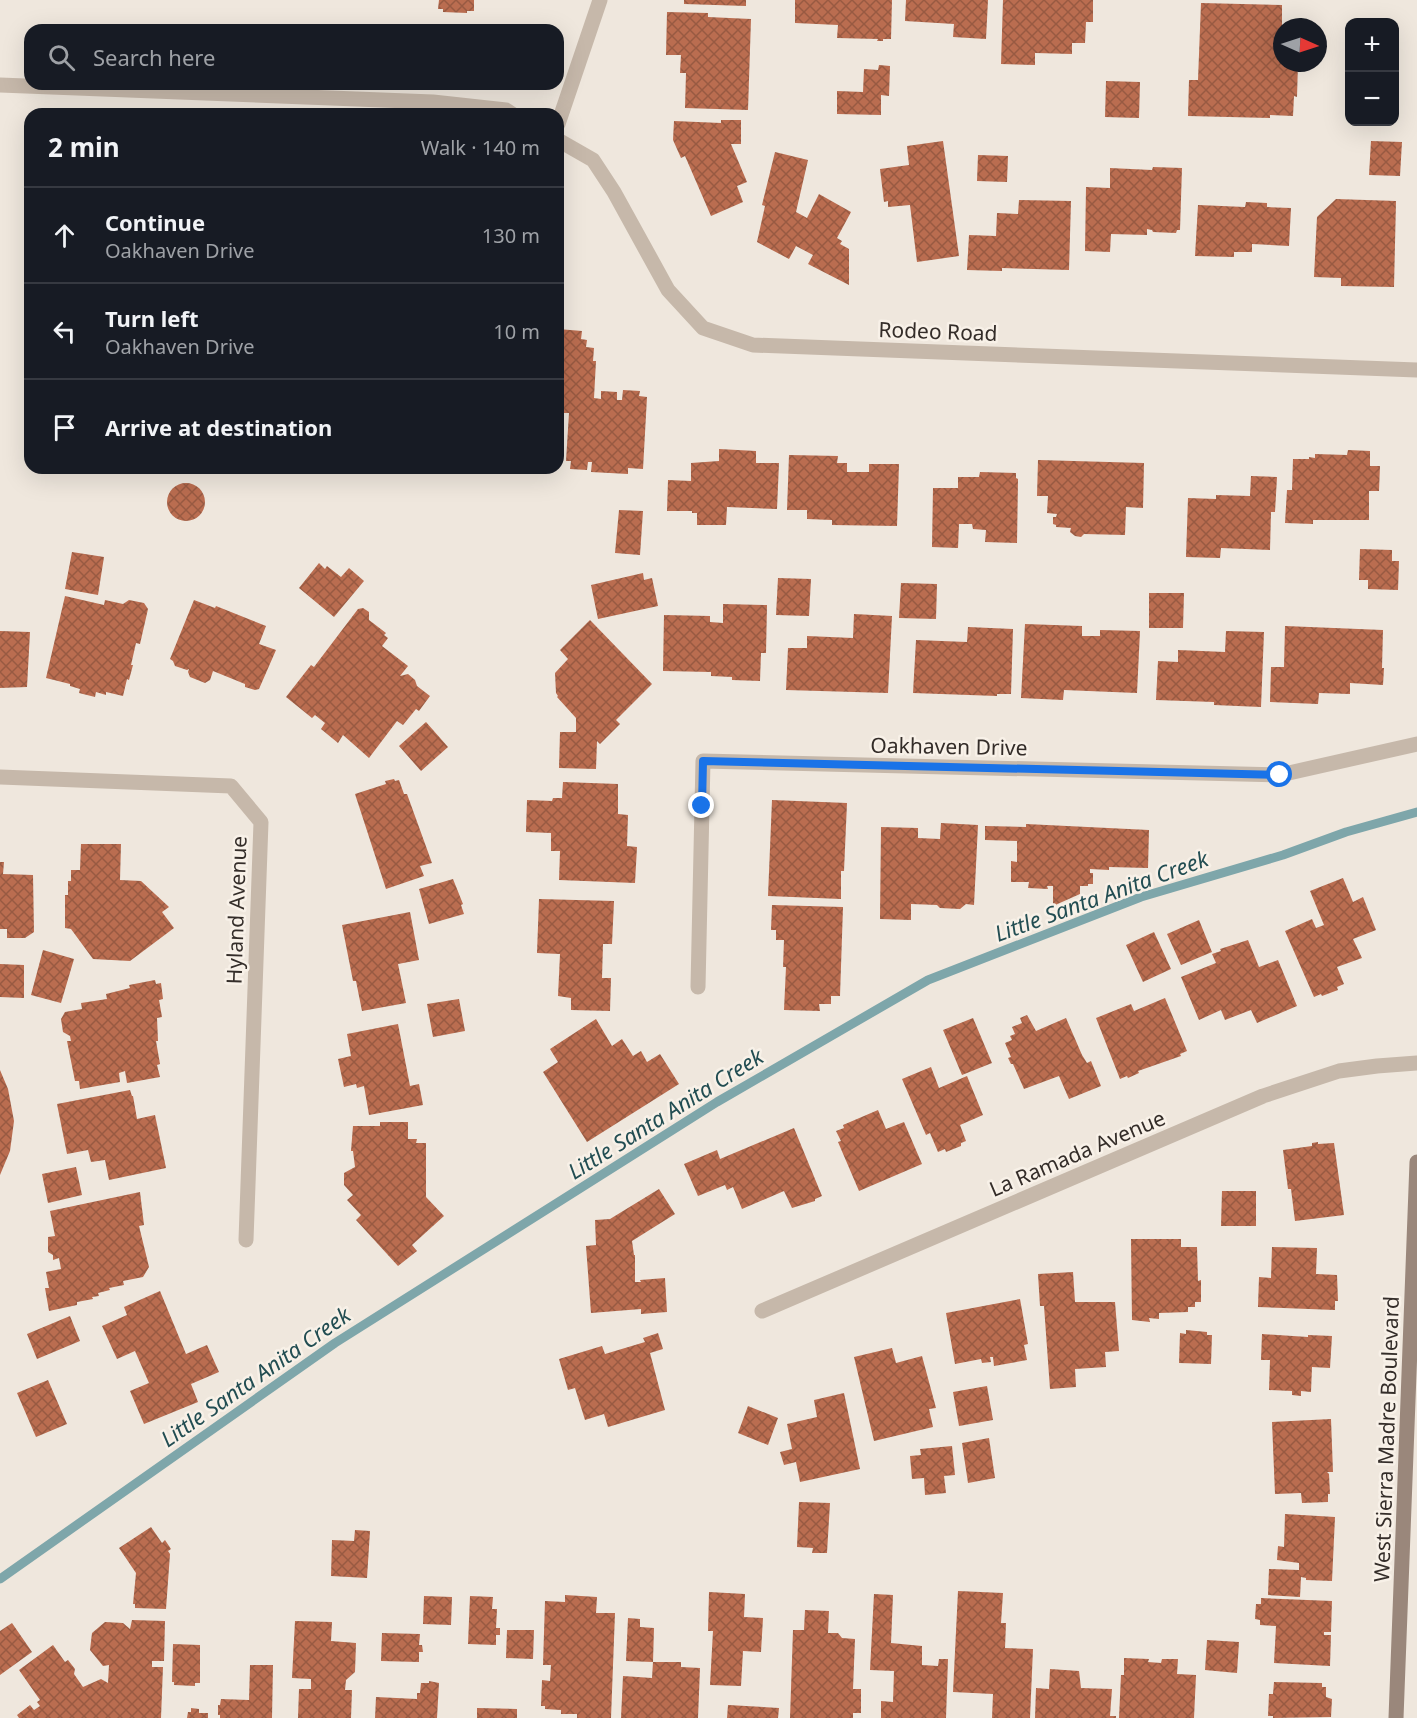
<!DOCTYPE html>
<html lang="en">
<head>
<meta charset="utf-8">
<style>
	:root { --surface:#171b24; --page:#242831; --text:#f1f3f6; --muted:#9ea1a6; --line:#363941 }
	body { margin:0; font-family:"Noto Sans",sans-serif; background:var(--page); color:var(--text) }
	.controls { position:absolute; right:18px; top:18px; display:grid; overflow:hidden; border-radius:12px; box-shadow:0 6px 24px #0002 }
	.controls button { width:54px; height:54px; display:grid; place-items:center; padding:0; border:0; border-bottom:2px solid var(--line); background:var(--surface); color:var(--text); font:30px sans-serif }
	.compass { position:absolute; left:1273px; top:18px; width:54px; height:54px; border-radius:50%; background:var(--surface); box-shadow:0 6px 24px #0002; rotate:93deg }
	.stop { position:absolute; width:18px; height:18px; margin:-14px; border:4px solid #1a73e8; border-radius:50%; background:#fff }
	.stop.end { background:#1a73e8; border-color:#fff; box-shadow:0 2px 6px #0008 }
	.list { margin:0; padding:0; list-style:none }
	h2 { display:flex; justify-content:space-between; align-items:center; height:78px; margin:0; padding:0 24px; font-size:26px }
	h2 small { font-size:20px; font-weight:400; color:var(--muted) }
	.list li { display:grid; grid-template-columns:39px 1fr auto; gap:18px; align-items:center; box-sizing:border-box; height:96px; padding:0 24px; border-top:2px solid var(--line) }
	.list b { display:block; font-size:22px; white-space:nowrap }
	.list p { margin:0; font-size:20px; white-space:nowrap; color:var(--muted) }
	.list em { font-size:20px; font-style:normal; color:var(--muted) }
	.icon { flex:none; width:33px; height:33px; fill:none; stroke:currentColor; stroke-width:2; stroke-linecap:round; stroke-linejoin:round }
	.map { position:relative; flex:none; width:1417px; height:1718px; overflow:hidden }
	.search { position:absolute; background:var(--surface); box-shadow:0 6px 24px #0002; left:24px; top:24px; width:540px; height:66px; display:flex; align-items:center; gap:15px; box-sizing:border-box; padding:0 21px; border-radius:18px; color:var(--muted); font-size:22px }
	.panel { position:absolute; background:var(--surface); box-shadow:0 6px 24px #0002; left:24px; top:108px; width:540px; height:366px; border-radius:18px }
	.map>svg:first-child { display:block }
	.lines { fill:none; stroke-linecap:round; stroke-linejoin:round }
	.stream { stroke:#7ea6aa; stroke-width:9 }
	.building { fill:url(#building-cross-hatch) }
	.street { stroke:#c6b8aa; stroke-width:15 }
	.secondary { stroke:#9a877b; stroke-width:15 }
	.route { stroke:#1a73e8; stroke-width:8 }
	.labels { text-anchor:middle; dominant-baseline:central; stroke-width:5; stroke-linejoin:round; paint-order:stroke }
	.street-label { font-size:21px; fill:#342d29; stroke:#f8f1e8 }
	.water-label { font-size:22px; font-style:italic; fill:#224d52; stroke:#f8f1e8 }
</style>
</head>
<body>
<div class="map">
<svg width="1417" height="1718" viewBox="0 0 1417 1718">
	<defs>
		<pattern id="building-cross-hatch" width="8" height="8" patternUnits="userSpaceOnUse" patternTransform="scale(1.5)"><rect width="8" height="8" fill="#ba6d50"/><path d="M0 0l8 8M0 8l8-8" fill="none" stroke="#985a42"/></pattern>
	</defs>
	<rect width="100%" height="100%" fill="#efe7dd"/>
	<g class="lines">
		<path class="stream" d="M 0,1579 L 335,1343 L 717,1102 L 928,980 L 1141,897 L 1283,855 L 1346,832 L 1417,812"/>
	</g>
	<path class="building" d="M 439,0 L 474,0 L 474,11 L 467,11 L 467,13 L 443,12 L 443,9 L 438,9 Z
		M 684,0 L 746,0 L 746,6 L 684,4 Z
		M 795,0 L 892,0 L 891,39 L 883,39 L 883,41 L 877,41 L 878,39 L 837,38 L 838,25 L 795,23 Z
		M 906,0 L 988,0 L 986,39 L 953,37 L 954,24 L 905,21 Z
		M 1003,0 L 1093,0 L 1093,22 L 1086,22 L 1085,43 L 1072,43 L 1072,54 L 1035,53 L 1035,65 L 1001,64 Z
		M 1201,3 L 1282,5 L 1282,63 L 1298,63 L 1297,97 L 1294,96 L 1293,116 L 1270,115 L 1270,118 L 1188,116 L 1189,80 L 1198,80 Z
		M 667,12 L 708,13 L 708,17 L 751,19 L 748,110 L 685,108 L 686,73 L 680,73 L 681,55 L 666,55 Z
		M 879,65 L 890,66 L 889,96 L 881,95 L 881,115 L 837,114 L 837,91 L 863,92 L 864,69 L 878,70 Z
		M 1106,81 L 1140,82 L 1139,118 L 1105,117 Z
		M 721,120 L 741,120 L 741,144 L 731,144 L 747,182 L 737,186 L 743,202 L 711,216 L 685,156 L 681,158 L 673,140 L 674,121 L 721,123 Z
		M 943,141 L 959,256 L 917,262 L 910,205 L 888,207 L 888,201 L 884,202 L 880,169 L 909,165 L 907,146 Z
		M 1371,141 L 1402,142 L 1400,176 L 1369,175 Z
		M 775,152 L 808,160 L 796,212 L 807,218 L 819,194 L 851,212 L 837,238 L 842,241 L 840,244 L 849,249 L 849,285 L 808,264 L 813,255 L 796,246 L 789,259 L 757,242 L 765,206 L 762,205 Z
		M 978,155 L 1008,156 L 1007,182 L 977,181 Z
		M 1153,167 L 1182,168 L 1180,230 L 1177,230 L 1176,233 L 1153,232 L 1152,230 L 1147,229 L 1147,235 L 1111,234 L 1110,252 L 1085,251 L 1086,187 L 1110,188 L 1110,168 L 1152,170 Z
		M 1336,199 L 1396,201 L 1394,287 L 1341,286 L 1341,278 L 1314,277 L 1317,217 Z
		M 1019,200 L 1071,201 L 1069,270 L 1002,268 L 1002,271 L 967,270 L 969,235 L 996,236 L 997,213 L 1018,214 Z
		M 1246,202 L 1267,203 L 1267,207 L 1291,208 L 1289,246 L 1252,244 L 1252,252 L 1234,252 L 1234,257 L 1195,256 L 1198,205 L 1245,207 Z
		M 558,329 L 582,331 L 581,339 L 587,340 L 586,347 L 594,348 L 593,361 L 596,361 L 594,398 L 601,399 L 601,391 L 617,392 L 617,400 L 622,400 L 623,390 L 640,391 L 639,396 L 647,397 L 643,469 L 628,468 L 628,474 L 591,472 L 592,462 L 588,462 L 587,470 L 570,469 L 571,461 L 566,461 L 569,413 L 558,413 Z
		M 719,449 L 756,451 L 756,463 L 779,463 L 777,509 L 727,507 L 726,525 L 697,525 L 697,513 L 692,513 L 692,511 L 667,511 L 668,480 L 691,481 L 691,463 L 719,461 Z
		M 1348,450 L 1370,451 L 1370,466 L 1380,466 L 1379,491 L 1369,491 L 1369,520 L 1313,520 L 1313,524 L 1285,523 L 1287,490 L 1292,490 L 1293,459 L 1309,459 L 1309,457 L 1315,458 L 1315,454 L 1347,455 Z
		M 789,455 L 838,456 L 837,463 L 847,463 L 847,472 L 869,472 L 869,464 L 899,464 L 897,526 L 832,525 L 832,520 L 807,519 L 807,510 L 787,510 Z
		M 1038,460 L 1144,463 L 1143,508 L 1126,507 L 1125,535 L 1084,534 L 1081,537 L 1075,536 L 1070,532 L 1071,528 L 1056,527 L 1056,525 L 1053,524 L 1053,517 L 1056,517 L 1057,514 L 1047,513 L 1048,496 L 1037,496 Z
		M 980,472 L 1016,473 L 1016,478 L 1018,479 L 1017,543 L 985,542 L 986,530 L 973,529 L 972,524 L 959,524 L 958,548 L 932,547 L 933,488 L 958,488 L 958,477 L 979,477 Z
		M 1251,476 L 1277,477 L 1275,512 L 1271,512 L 1270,550 L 1221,548 L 1220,558 L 1186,557 L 1188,498 L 1216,499 L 1216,495 L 1250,496 Z
		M167 502a19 19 0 1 1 38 0a19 19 0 1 1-38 0Z
		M 619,510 L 643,511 L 640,555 L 615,553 Z
		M 1360,549 L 1392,550 L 1392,561 L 1399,561 L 1398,590 L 1368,589 L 1368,580 L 1359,580 Z
		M 72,552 L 104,557 L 98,595 L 65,589 Z
		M 319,563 L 325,569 L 327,566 L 341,577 L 349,568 L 364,581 L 334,617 L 299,588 Z
		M 643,573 L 644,580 L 652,578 L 658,606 L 598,619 L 591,585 Z
		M 778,578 L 811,579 L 809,616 L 776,615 Z
		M 901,583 L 937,584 L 936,619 L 899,618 Z
		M 1149,593 L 1184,593 L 1183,628 L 1149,628 Z
		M 65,596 L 104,605 L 105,600 L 123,604 L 129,600 L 144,603 L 148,609 L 140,644 L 136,643 L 131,665 L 133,665 L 129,680 L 127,679 L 123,696 L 106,692 L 106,695 L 96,692 L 95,697 L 79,693 L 80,689 L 70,686 L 70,684 L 46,678 Z
		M 194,600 L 215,608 L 216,606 L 266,626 L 259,644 L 276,650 L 259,689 L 255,690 L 245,687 L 245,684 L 213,671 L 210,680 L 205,683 L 190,677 L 188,672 L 189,669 L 187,670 L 175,666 L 173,661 L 170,659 Z
		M 723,604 L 767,605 L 766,653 L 761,653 L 760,681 L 732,680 L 732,677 L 711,676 L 711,672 L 663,671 L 664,615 L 710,616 L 710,622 L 723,623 Z
		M 363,608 L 369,612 L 369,620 L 386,633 L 384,635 L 388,638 L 382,646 L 408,666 L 400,676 L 408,674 L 415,680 L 417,686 L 430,696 L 419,711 L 416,709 L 403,725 L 397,721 L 369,758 L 343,735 L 338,743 L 321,729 L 325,723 L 315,715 L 312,718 L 286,697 L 311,665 L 314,667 L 358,609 Z
		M 854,614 L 892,616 L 888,693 L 786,690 L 788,648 L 807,648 L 807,636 L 853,638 Z
		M 590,620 L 652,684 L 616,720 L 620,724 L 600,744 L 597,741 L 596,769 L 559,768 L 560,732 L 576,732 L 576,718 L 557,697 L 558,696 L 556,693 L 555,673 L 568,659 L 560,650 Z
		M 1025,624 L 1082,626 L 1082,636 L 1100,636 L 1100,630 L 1140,631 L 1137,693 L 1064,690 L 1063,700 L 1021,698 Z
		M 1285,626 L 1383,630 L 1382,668 L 1384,668 L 1383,685 L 1350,683 L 1350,694 L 1319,693 L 1318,704 L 1270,702 L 1271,667 L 1284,667 Z
		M 968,627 L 1013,629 L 1011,694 L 997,694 L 997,696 L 913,693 L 916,640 L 967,642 Z
		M 0,631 L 30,632 L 27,687 L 0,688 Z
		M 1226,631 L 1264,632 L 1261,707 L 1214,705 L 1214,702 L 1156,700 L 1158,661 L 1178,662 L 1178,650 L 1225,652 Z
		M 426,722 L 448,747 L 421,771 L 399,746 Z
		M 394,779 L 395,781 L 399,780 L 404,794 L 407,794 L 432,863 L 420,866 L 424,876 L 386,889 L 355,794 L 386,784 L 385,781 Z
		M 563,782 L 618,784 L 618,814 L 628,815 L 627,846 L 637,847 L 635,883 L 559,880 L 560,851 L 551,851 L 551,833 L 526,832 L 527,800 L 552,801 L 553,798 L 562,798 Z
		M 772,800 L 847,803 L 844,871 L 841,871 L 841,899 L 768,896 Z
		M 941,823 L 978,825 L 974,905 L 966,904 L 960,909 L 940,908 L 937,905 L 911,904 L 911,920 L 880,919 L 881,827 L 918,828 L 918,838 L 940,839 Z
		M 1026,824 L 1149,830 L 1148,868 L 1109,867 L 1109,870 L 1090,869 L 1090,873 L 1093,873 L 1093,884 L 1088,884 L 1088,886 L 1080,886 L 1080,894 L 1053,906 L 1053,886 L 1047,886 L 1048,889 L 1028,888 L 1029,882 L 1011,882 L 1011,861 L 1017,862 L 1017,841 L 985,840 L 985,826 L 1026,827 Z
		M 81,844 L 121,844 L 120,880 L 141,881 L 169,907 L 162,912 L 174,928 L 130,961 L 93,959 L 71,929 L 65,928 L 65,895 L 68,895 L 68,881 L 71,881 L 71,870 L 80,870 Z
		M 0,862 L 4,862 L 3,874 L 33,875 L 34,932 L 25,938 L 7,938 L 7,929 L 0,929 Z
		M 1343,878 L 1353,902 L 1363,897 L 1376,930 L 1353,939 L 1362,958 L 1337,967 L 1344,984 L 1337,987 L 1338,990 L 1322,996 L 1321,994 L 1314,997 L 1285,931 L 1312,919 L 1316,928 L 1324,925 L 1310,891 Z
		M 453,879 L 463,904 L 461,905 L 464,914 L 429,924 L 419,889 Z
		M 539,899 L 614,901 L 612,944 L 603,944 L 602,978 L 611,978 L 610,1011 L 571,1010 L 571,998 L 558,996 L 560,954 L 537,953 Z
		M 772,905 L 843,907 L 840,996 L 831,996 L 831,1004 L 819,1004 L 820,1011 L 784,1010 L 786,967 L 783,967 L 784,940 L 776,940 L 776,930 L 771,930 Z
		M 410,912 L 419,960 L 398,964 L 406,1003 L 362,1011 L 356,981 L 353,981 L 342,925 Z
		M 1199,920 L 1212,952 L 1181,965 L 1167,934 Z
		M 1154,932 L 1171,969 L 1143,982 L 1126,945 Z
		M 1248,940 L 1259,967 L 1278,960 L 1297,1006 L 1257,1023 L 1251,1010 L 1225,1020 L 1221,1010 L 1199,1020 L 1181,977 L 1216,963 L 1212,954 L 1221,951 L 1220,949 Z
		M 43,950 L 74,959 L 61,1003 L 31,995 Z
		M 0,964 L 24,965 L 24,998 L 0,997 Z
		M 155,980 L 156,984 L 161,983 L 163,999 L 159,1000 L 162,1017 L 157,1018 L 158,1041 L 156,1041 L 160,1064 L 157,1065 L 160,1077 L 127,1083 L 125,1071 L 119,1073 L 120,1082 L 80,1089 L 79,1081 L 75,1081 L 67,1041 L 71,1041 L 70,1036 L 63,1032 L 61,1019 L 65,1012 L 82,1009 L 81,1003 L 107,999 L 106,994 L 130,988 L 129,985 Z
		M 1165,998 L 1187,1051 L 1180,1054 L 1181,1056 L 1138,1071 L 1139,1073 L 1128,1078 L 1127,1076 L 1120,1079 L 1096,1018 L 1131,1004 L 1134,1011 Z
		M 459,999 L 465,1031 L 433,1037 L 427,1004 Z
		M 1027,1015 L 1036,1031 L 1066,1018 L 1082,1055 L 1087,1063 L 1091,1061 L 1101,1086 L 1069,1099 L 1059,1076 L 1024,1089 L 1013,1064 L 1011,1064 L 1008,1058 L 1011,1057 L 1005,1043 L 1012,1040 L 1010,1036 L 1015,1034 L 1012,1027 L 1022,1023 L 1020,1018 Z
		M 973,1018 L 992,1063 L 962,1075 L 943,1030 Z
		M 596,1019 L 612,1046 L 622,1039 L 633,1056 L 641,1051 L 647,1062 L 660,1054 L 679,1084 L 587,1142 L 543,1072 L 558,1062 L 550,1049 Z
		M 398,1024 L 410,1086 L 419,1084 L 423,1105 L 369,1115 L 364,1086 L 357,1088 L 356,1084 L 344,1087 L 338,1059 L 351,1056 L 347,1034 Z
		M 931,1067 L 939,1088 L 967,1076 L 983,1115 L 960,1125 L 966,1141 L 961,1143 L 961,1146 L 946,1152 L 945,1149 L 938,1152 L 930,1133 L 926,1135 L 902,1079 Z
		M 0,1070 L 8,1089 L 14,1121 L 10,1151 L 0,1175 Z
		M 130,1090 L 132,1096 L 133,1096 L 137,1119 L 155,1115 L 166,1168 L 109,1180 L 105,1160 L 91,1162 L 88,1150 L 67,1154 L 57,1104 Z
		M 878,1110 L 886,1129 L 904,1122 L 922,1164 L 859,1191 L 838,1142 L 841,1141 L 836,1131 L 844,1128 L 843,1125 Z
		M 380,1122 L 408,1122 L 408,1139 L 417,1139 L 416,1143 L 426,1143 L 426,1197 L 444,1216 L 412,1245 L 417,1251 L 398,1266 L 356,1220 L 361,1215 L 347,1200 L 353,1195 L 344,1185 L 344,1173 L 355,1167 L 353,1151 L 351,1151 L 353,1126 L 380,1126 Z
		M 794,1128 L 822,1196 L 815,1199 L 815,1201 L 792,1208 L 784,1191 L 742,1209 L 733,1187 L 727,1190 L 725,1185 L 698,1196 L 684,1164 L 717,1150 L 720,1159 Z
		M 1318,1142 L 1318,1144 L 1334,1143 L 1344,1215 L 1295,1221 L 1291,1189 L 1288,1189 L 1283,1150 L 1312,1146 L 1312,1143 Z
		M 76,1167 L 82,1195 L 48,1203 L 42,1174 Z
		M 659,1189 L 675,1214 L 632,1241 L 634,1255 L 635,1255 L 635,1282 L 641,1282 L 640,1280 L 665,1278 L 667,1312 L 641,1314 L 641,1309 L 591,1313 L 586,1246 L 596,1245 L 595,1220 L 610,1219 Z
		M 1222,1191 L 1256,1191 L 1256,1226 L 1221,1226 Z
		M 140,1192 L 144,1225 L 139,1226 L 149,1267 L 143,1277 L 123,1281 L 124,1285 L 109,1288 L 110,1290 L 98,1293 L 99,1296 L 92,1297 L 93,1299 L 77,1302 L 77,1305 L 49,1311 L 45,1288 L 49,1288 L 46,1272 L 61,1269 L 59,1258 L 53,1260 L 53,1255 L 48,1252 L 48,1237 L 55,1236 L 50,1211 Z
		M 1131,1239 L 1181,1239 L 1181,1247 L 1197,1247 L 1198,1281 L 1201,1280 L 1201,1302 L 1195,1302 L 1195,1307 L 1188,1307 L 1188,1312 L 1159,1313 L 1159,1319 L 1149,1318 L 1150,1322 L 1132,1320 Z
		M 1272,1247 L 1317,1248 L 1316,1274 L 1337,1275 L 1338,1301 L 1335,1301 L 1335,1310 L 1258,1307 L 1259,1277 L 1271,1278 Z
		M 1073,1272 L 1075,1302 L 1115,1302 L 1119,1351 L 1105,1352 L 1106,1367 L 1075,1369 L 1076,1387 L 1050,1389 L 1044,1306 L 1040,1306 L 1038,1274 Z
		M 160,1291 L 186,1354 L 207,1345 L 219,1372 L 191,1384 L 198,1402 L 144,1424 L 130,1391 L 149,1383 L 135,1351 L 117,1359 L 102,1326 L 127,1315 L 124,1307 Z
		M 1020,1299 L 1028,1344 L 1024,1345 L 1027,1360 L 994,1366 L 993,1357 L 990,1357 L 991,1362 L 982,1363 L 981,1359 L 955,1364 L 946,1313 Z
		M 70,1316 L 80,1341 L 37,1359 L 27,1334 Z
		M 1186,1330 L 1207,1332 L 1207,1335 L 1212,1335 L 1211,1364 L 1179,1363 L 1180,1333 L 1186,1334 Z
		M 658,1333 L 663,1349 L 650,1353 L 665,1410 L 608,1427 L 604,1414 L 585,1420 L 575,1388 L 568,1390 L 559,1359 L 602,1346 L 605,1354 L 645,1342 L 643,1338 Z
		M 1262,1334 L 1308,1337 L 1308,1335 L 1332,1336 L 1330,1368 L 1312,1367 L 1311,1392 L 1301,1391 L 1301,1396 L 1292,1395 L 1292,1391 L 1269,1390 L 1270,1360 L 1261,1360 Z
		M 892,1348 L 896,1363 L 922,1356 L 936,1408 L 929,1409 L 933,1427 L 874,1441 L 854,1357 Z
		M 48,1380 L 67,1424 L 36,1437 L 17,1393 Z
		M 987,1386 L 993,1420 L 959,1426 L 953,1392 Z
		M 844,1393 L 860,1469 L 800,1482 L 796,1462 L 784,1465 L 780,1452 L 792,1449 L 787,1424 L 817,1417 L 814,1400 Z
		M 748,1406 L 778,1418 L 768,1445 L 738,1433 Z
		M 1331,1419 L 1333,1472 L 1327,1472 L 1329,1474 L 1330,1494 L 1328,1494 L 1328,1502 L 1302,1503 L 1301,1493 L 1275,1494 L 1272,1422 Z
		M 989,1438 L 995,1478 L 968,1483 L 962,1443 Z
		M 952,1446 L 955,1475 L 944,1476 L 946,1493 L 925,1495 L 924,1478 L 912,1479 L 910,1456 L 921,1455 L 920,1449 Z
		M 799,1502 L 830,1503 L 827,1553 L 812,1553 L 813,1548 L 797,1547 Z
		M 1285,1514 L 1335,1517 L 1332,1581 L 1306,1580 L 1306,1578 L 1301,1577 L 1300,1597 L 1268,1595 L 1269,1569 L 1299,1570 L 1299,1563 L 1277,1560 L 1278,1546 L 1284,1547 Z
		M 151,1527 L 162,1543 L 165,1540 L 171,1549 L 168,1551 L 170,1554 L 166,1609 L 135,1608 L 135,1604 L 133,1604 L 136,1573 L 119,1548 Z
		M 355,1530 L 370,1531 L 367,1578 L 331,1576 L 332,1540 L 354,1541 Z
		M 958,1591 L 1003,1593 L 1001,1623 L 1006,1623 L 1005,1648 L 1033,1649 L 1030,1718 L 992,1718 L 993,1694 L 953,1692 Z
		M 709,1592 L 745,1594 L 744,1617 L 763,1618 L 761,1652 L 743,1651 L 741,1686 L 710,1685 L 713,1631 L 708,1631 Z
		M 874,1594 L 893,1595 L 891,1643 L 922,1646 L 922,1665 L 938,1666 L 939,1659 L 948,1659 L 946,1718 L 881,1718 L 881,1701 L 893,1702 L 894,1671 L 870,1670 Z
		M 565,1595 L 597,1597 L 596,1613 L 615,1613 L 611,1718 L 577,1718 L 577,1714 L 561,1714 L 561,1710 L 545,1709 L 545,1706 L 541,1706 L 542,1680 L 550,1681 L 551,1665 L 543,1665 L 545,1601 L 565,1602 Z
		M 424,1596 L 452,1597 L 451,1625 L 423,1624 Z
		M 470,1596 L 493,1597 L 492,1609 L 497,1609 L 496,1628 L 500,1628 L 500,1635 L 496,1635 L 496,1645 L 468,1644 Z
		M 1261,1598 L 1332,1601 L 1331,1632 L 1324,1632 L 1324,1635 L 1331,1635 L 1330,1666 L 1274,1663 L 1276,1626 L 1260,1625 L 1260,1620 L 1255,1619 L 1256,1604 L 1261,1604 Z
		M 805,1610 L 829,1611 L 828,1633 L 838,1633 L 842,1638 L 855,1639 L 853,1689 L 861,1689 L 861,1713 L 853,1713 L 853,1718 L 790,1718 L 793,1630 L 804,1630 Z
		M 628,1618 L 640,1619 L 640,1627 L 654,1628 L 653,1662 L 681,1662 L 681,1667 L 700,1668 L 698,1718 L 621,1718 L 623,1676 L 652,1678 L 653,1662 L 626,1661 Z
		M 132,1620 L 165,1621 L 164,1661 L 152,1661 L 152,1667 L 163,1667 L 161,1718 L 19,1718 L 17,1715 L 30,1705 L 34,1710 L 40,1706 L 37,1702 L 40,1700 L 19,1670 L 53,1645 L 65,1662 L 68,1660 L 75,1669 L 74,1674 L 83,1687 L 101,1679 L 108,1683 L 109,1665 L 103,1666 L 90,1650 L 92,1633 L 105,1622 L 123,1623 L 130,1629 Z
		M 295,1621 L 332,1622 L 331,1641 L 356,1643 L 355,1672 L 346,1680 L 345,1690 L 352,1690 L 351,1718 L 298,1718 L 299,1689 L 311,1689 L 311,1679 L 292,1678 Z
		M 12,1623 L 32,1652 L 0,1675 L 0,1631 Z
		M 507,1630 L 534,1630 L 533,1659 L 506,1658 Z
		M 382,1633 L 420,1634 L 419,1645 L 422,1645 L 423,1652 L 419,1652 L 419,1662 L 381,1661 Z
		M 1207,1640 L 1239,1642 L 1237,1673 L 1205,1670 Z
		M 173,1644 L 200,1645 L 200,1683 L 195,1683 L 195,1686 L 174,1685 L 174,1682 L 172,1682 Z
		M 1124,1658 L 1149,1659 L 1148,1662 L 1161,1663 L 1162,1659 L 1178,1659 L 1177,1674 L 1196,1675 L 1194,1718 L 1119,1718 L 1121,1675 L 1124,1675 Z
		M 250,1665 L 273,1665 L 272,1718 L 220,1718 L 220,1715 L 218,1715 L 218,1705 L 220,1705 L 221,1699 L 249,1700 Z
		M 1050,1669 L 1079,1671 L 1081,1688 L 1112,1689 L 1110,1716 L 1116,1716 L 1116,1718 L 1035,1718 L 1036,1688 L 1049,1689 Z
		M 429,1681 L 439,1683 L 437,1718 L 375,1718 L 376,1697 L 417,1699 L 417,1693 L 420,1693 L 421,1683 L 429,1683 Z
		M 1274,1682 L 1322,1683 L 1322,1687 L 1326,1687 L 1326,1697 L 1332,1699 L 1331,1717 L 1273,1718 L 1273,1716 L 1268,1716 L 1269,1694 L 1273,1694 Z
		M 728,1705 L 779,1708 L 778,1718 L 727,1718 Z
		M 191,1708 L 199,1709 L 199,1713 L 208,1713 L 208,1718 L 187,1718 L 188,1712 L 191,1712 Z
		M 477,1708 L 517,1709 L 517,1718 L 477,1718 Z"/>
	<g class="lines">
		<path class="street" d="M 0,85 L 433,102 L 506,110 L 512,114
			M 558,124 L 600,0
			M 558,140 L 593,160 L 614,192 L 668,290 L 703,328 L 753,345 L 1417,370
			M 0,777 L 231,786 L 261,822 L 246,1240
			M 698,987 L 703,761 L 1280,775 L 1417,744
			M 762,1311 L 1263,1096 L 1339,1071 L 1377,1066 L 1417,1063"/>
		<path class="secondary" d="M 1396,1718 L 1417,1162"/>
	</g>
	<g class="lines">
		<path class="route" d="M 702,806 L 703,761 L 1280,775"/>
	</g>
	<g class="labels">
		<g class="street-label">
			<text transform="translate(938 331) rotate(2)">Rodeo Road</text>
			<text transform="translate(949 746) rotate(1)">Oakhaven Drive</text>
			<text transform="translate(236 910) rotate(-88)">Hyland Avenue</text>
			<text transform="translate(1077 1153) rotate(-23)">La Ramada Avenue</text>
			<text transform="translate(1386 1439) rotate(-88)">West Sierra Madre Boulevard</text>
		</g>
		<g class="water-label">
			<text transform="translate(1101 895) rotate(-20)">Little Santa Anita Creek</text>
			<text transform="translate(665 1113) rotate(-32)">Little Santa Anita Creek</text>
			<text transform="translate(255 1376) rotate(-35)">Little Santa Anita Creek</text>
		</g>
	</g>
</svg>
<div class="controls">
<button>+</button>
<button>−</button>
</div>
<svg class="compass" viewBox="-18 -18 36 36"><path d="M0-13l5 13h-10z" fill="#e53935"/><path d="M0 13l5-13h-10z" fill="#9ea1a6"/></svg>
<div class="stop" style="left:1280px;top:775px"></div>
<div class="stop end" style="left:702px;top:806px"></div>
<div class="search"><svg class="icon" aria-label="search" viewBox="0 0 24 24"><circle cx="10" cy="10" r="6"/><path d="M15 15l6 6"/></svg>Search here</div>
<section class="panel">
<h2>2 min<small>Walk · 140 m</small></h2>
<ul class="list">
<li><svg class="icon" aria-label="ahead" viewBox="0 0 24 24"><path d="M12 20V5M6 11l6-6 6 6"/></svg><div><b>Continue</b><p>Oakhaven Drive</p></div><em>130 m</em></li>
<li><svg class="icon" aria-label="left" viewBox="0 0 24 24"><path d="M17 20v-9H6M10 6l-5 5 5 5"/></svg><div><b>Turn left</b><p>Oakhaven Drive</p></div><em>10 m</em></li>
<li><svg class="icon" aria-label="arrive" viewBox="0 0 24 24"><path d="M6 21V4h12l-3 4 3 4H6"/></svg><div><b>Arrive at destination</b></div></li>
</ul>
</section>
</div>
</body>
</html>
